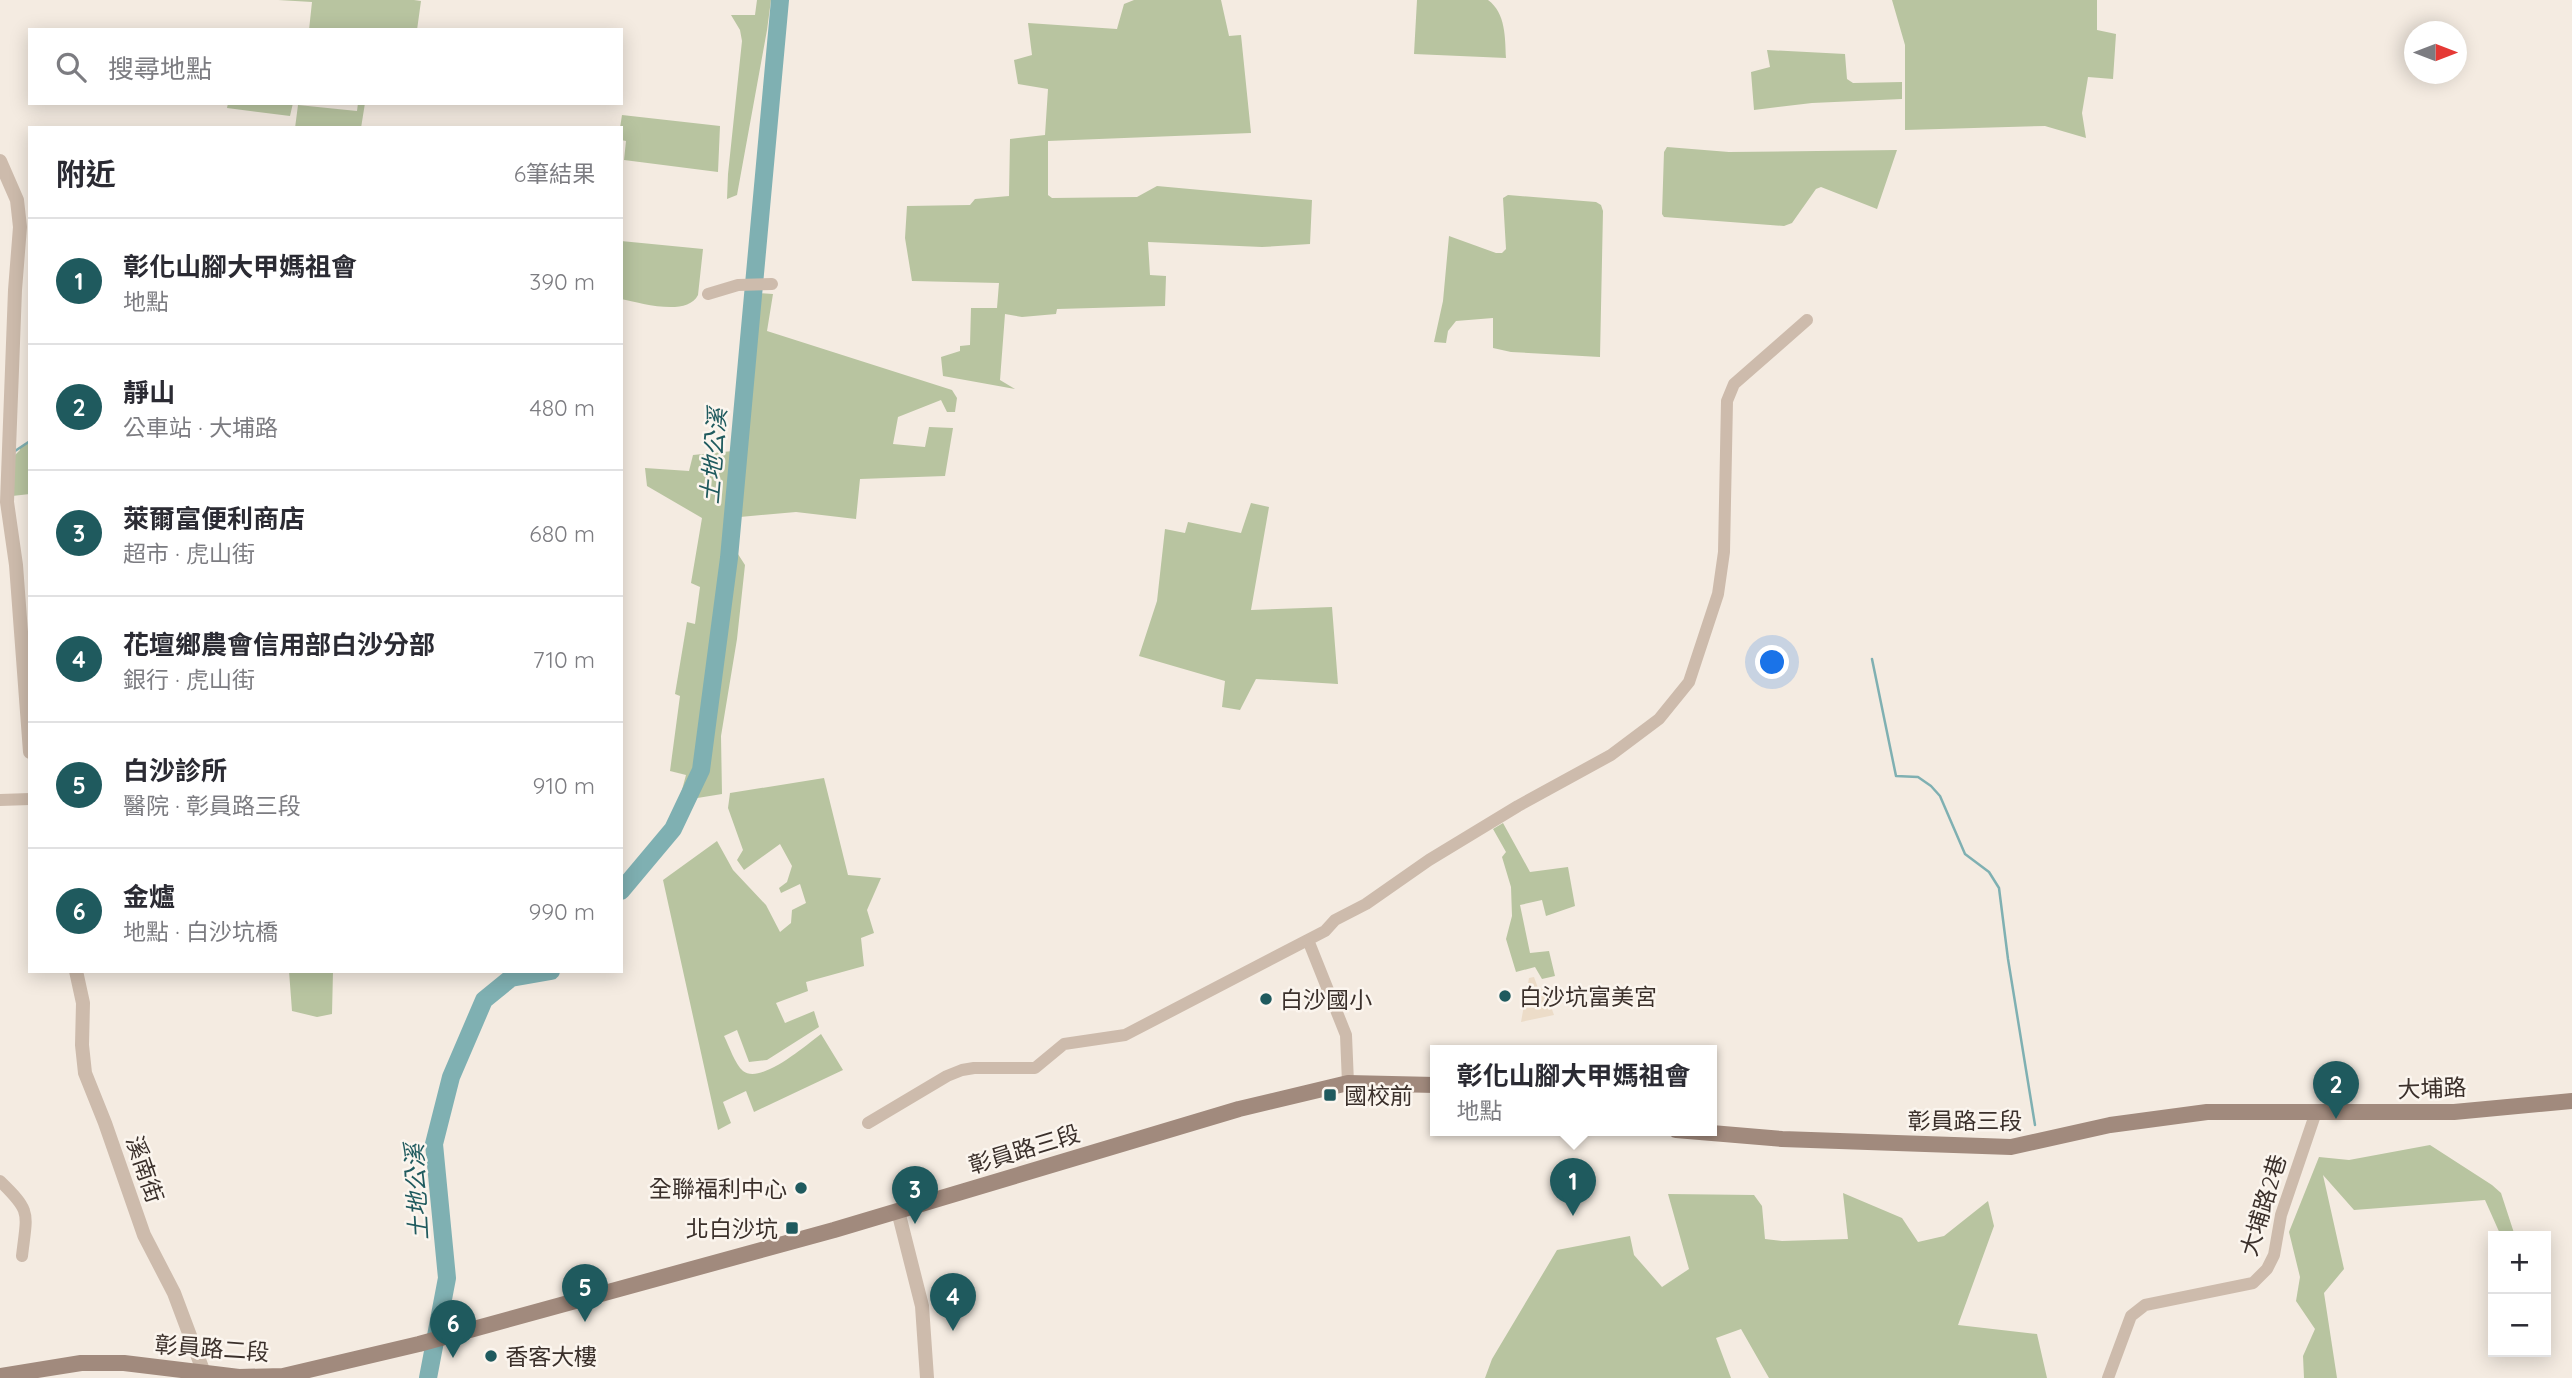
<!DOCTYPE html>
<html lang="zh-TW">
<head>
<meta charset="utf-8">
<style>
	:root { --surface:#fff; --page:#f7f7f7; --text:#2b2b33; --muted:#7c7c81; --line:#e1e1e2; --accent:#1f5a5e }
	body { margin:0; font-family:Quicksand,"Noto Sans TC",sans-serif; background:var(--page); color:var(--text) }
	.controls { position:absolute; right:21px; bottom:21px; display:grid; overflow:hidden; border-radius:0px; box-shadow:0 4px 18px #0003 }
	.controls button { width:63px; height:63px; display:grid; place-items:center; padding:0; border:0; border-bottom:2px solid var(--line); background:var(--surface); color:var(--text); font:35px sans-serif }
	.compass { position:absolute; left:2404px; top:21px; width:63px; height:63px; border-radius:50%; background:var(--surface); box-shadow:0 4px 18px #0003; rotate:90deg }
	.you { position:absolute; left:1773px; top:663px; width:24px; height:24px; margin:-18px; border:5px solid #fff; border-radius:50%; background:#1a73e8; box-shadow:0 0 0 10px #1a73e833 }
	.badge { display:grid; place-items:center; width:46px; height:46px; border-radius:50%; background:var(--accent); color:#fff; font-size:23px; font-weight:700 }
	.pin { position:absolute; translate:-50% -58px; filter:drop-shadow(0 2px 4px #0008) }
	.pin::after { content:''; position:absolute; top:37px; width:24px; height:21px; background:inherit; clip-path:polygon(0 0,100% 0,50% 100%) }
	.popup { position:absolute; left:1430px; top:1045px; width:287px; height:91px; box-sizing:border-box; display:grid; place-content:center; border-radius:0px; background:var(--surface); filter:drop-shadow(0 2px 5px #0005); font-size:23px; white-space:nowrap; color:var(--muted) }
	.popup b { font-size:26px; color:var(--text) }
	.popup::after { content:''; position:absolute; left:50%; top:100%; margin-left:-14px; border:14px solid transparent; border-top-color:var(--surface) }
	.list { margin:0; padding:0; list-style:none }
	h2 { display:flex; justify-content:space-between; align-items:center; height:91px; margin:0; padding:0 28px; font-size:30px }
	h2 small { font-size:23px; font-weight:400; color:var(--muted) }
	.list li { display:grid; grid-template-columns:46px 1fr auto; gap:21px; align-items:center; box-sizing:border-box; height:126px; padding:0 28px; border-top:2px solid var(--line) }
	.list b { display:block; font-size:26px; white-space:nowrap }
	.list p { margin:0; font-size:23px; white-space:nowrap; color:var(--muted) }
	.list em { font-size:23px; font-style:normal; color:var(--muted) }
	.icon { flex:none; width:38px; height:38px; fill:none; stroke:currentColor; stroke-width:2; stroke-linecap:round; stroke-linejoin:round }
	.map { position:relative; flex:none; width:2572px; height:1378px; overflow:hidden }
	.search { position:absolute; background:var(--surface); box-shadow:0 4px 18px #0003; left:28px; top:28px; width:595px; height:77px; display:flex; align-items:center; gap:18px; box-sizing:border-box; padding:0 24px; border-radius:0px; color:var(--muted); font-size:26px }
	.panel { position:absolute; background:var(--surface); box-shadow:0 4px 18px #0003; left:28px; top:126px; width:595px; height:847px; border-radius:0px }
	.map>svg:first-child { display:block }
	.green { fill:#b8c4a0 }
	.plaza { fill:#ecdcc8 }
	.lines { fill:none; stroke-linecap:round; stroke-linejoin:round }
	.stream { stroke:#7fb0b2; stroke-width:2.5 }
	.river { stroke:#7fb0b2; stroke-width:18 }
	.minor { stroke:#cdbbac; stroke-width:12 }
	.tertiary { stroke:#cdbbac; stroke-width:14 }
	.secondary { stroke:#a18a7d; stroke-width:16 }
	.poi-dot { fill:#1f5a5e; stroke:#fbf5ee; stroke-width:2.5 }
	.labels { text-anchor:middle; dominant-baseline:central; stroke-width:5; stroke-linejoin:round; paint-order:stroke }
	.poi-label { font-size:23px; fill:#3b302b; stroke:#fbf5ee; text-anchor:start }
	.street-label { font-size:23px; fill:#3b302b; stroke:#fbf5ee }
	.water-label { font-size:24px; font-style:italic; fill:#1f5a5e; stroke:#fbf5ee }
</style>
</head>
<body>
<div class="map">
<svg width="2572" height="1378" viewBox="0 0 2572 1378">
	<rect width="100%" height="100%" fill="#f4ebe1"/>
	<path class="green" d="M 278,0 L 414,0 L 421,1 L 417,30 L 309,30 L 312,2 Z
		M 757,0 L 771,0 L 767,30 L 737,195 L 727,199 L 728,174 L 742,41 L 740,30 L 731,15 L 755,15 Z
		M 1134,0 L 1221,0 L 1229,36 L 1241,35 L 1251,133 L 1048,141 L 1048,195 L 1052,198 L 1137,197 L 1157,186 L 1312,200 L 1310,244 L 1262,247 L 1148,242 L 1150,275 L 1166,276 L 1165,306 L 1057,309 L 1056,314 L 1022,317 L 1005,314 L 1000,380 L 1015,389 L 943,376 L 941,357 L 960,351 L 960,346 L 970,345 L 971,308 L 997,308 L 999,283 L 912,281 L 905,238 L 907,206 L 970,205 L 975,199 L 1009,196 L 1010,139 L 1045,135 L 1048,89 L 1018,84 L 1014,60 L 1032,55 L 1028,23 L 1117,29 L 1124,4 Z
		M 1417,0 L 1488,0 C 1506,13 1505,38 1506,58 L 1414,54 Z
		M 1892,0 L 2097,0 L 2097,30 L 2116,34 L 2113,79 L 2088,77 L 2082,113 L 2086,138 L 2045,126 L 1905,130 L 1905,45 Z
		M 1767,50 L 1845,54 L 1847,79 L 1853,83 L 1902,82 L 1902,99 L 1812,103 L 1754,110 L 1751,72 L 1770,67 Z
		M 228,103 L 293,103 L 290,116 L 227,108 Z
		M 358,103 L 365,103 L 361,128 L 295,128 L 298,105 L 357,111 Z
		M 622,115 L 720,126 L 718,172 L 624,160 L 626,141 L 621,140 L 620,128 Z
		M 1667,147 L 1729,152 L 1897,150 L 1877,209 L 1821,187 L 1816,189 L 1792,223 L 1784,226 L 1664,217 L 1662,214 L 1664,152 Z
		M 1508,195 L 1596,202 L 1601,205 L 1603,211 L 1600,357 L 1511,352 L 1493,348 L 1493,318 L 1456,321 L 1448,331 L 1446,343 L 1434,342 L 1443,301 L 1449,236 L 1496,253 L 1502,253 L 1506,249 L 1503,198 Z
		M 621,241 L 703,249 L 698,295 C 687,317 641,303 621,299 Z
		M 757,293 L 773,294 L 767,331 L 952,390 L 957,398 L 955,412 L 947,412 L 941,400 L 898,417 L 893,444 L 925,447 L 929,427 L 953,428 L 945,476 L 860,479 L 856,519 L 796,512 L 740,517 L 736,551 L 745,565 L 737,639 L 721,736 L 722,794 L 679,801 L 686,775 L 670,771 L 680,696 L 675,694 L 687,622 L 695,624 L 700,587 L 691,583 L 702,518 L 647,486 L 645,468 L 689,471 L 693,455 L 733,451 Z
		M 30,442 L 30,494 L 12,496 L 13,457 L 20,450 L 20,447 Z
		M 1251,503 L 1269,507 L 1251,610 L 1332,607 L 1338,684 L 1256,679 L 1240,710 L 1222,707 L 1225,681 L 1139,656 L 1157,601 L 1165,529 L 1185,533 L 1188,522 L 1241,533 Z
		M 824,778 L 848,875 L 881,878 L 867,910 L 874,933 L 861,938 L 864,966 L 806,982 L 808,991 L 776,1003 L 785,1023 L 814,1011 L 819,1027 L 767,1060 L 749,1062 L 737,1030 L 724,1036 C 729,1046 735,1064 743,1071 C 761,1085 806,1045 821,1034 L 843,1070 L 754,1112 L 746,1091 L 723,1102 L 731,1123 L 718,1130 L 663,880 L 717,841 L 733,870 L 766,905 L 780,932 L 791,923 L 792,910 L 806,903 L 800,884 L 781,893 L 779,888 L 787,882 L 792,866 L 780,844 L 744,870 L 737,860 L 743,850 L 728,808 L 730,793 Z
		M 1503,823 L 1530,872 L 1568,867 L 1575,906 L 1546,916 L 1542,900 L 1520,905 L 1530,953 L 1549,951 L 1555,976 L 1542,979 L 1535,967 L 1516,972 L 1506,939 L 1512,916 L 1511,887 L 1502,857 L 1506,852 L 1493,829 Z
		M 289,971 L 333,971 L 332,1014 L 317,1017 L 292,1011 Z
		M 2430,1145 L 2492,1185 L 2501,1193 L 2515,1236 L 2501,1236 L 2485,1200 L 2354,1210 L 2323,1175 L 2344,1269 L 2324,1293 L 2337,1378 L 2304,1378 L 2303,1356 L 2315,1329 L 2296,1301 L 2300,1277 L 2289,1232 L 2319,1157 L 2349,1160 Z
		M 1843,1193 L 1902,1218 L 1918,1242 L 1944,1236 L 1988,1201 L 1994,1226 L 1958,1325 L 2037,1334 L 2047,1378 L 1769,1378 L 1741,1329 L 1716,1338 L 1731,1378 L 1485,1378 L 1492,1359 L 1557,1250 L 1630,1236 L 1634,1255 L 1662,1287 L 1689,1269 L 1668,1194 L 1754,1195 L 1762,1206 L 1765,1239 L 1782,1241 L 1848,1239 Z"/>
	<path class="plaza" d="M 1534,977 L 1538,988 L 1544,987 L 1554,1015 L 1521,1022 L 1529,978 Z"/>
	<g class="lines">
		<path class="stream" d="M 15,451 L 30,441
			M 1872,659 L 1896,776 L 1918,777 L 1931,786 L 1940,796 L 1965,854 L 1989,872 L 1999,888 L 2008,959 L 2035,1125"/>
		<path class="river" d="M 621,891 L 673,829 L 701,770 L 729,558 L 780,0
			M 428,1378 L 447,1278 L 434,1144 L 451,1077 L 484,1000 L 511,978 L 551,971"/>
		<path class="minor" d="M 708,294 L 738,285 L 772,284
			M 0,800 L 30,799
			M 1308,940 L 1346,1035 L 1348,1083
			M 868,1123 L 947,1076 L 962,1070 L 974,1068 L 1035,1068 L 1064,1044 L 1125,1035 L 1325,931 L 1335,920 L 1366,904 L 1429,860 L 1518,806 L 1611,755 L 1659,719 L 1689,682 L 1718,594 L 1724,552 L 1727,401 L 1734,384 L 1807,320
			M 0,1181 C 32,1212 27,1212 22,1256
			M 2108,1378 L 2131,1316 L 2145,1305 L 2253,1283 L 2267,1269 L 2274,1255 L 2281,1215 L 2316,1112"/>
		<path class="tertiary" d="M 0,161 L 17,200 L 20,227 L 15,290 L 7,502 L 16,565 L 30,752
			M 76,971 L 83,1003 L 82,1045 L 85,1073 L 105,1123 L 144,1235 L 174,1293 L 204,1373
			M 898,1211 L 922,1306 L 927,1378"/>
		<path class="secondary" d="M 1676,1130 L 1782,1139 L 2011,1147 L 2110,1125 L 2207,1112 L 2454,1112 L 2572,1101
			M 0,1376 L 81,1363 L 124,1363 L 239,1377 L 283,1376 L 419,1344 L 834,1230 L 1239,1109 L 1348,1083 L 1435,1085"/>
	</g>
	<g class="poi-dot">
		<circle cx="1505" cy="996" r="7"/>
		<circle cx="1266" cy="999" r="7"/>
		<rect x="1323" y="1088" width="14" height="14" rx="3.5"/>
		<circle cx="801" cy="1188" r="7"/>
		<rect x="785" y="1221" width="14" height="14" rx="3.5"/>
		<circle cx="491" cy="1356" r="7"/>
	</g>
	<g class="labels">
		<g class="poi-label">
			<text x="1519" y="996">白沙坑富美宮</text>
			<text x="1280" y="999">白沙國小</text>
			<text x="1344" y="1095">國校前</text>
			<text x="787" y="1188" text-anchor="end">全聯福利中心</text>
			<text x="778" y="1228" text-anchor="end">北白沙坑</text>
			<text x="505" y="1356">香客大樓</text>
		</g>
		<g class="street-label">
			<text transform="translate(2432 1088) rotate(-2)">大埔路</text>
			<text x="1965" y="1120">彰員路三段</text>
			<text transform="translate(1024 1149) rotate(-17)">彰員路三段</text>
			<text transform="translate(145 1169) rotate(71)">溪南街</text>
			<text transform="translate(2263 1205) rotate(-73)">大埔路2巷</text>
			<text transform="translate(212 1348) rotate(4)">彰員路二段</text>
		</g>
		<g class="water-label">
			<text transform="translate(713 456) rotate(-85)">土地公溪</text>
			<text transform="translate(416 1192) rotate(-93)">土地公溪</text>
		</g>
	</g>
</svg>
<div class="controls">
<button>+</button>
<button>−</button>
</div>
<svg class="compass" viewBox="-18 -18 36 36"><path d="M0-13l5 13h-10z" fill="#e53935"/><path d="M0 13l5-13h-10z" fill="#7c7c81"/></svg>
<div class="you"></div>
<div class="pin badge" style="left:1573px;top:1216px">1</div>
<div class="popup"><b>彰化山腳大甲媽祖會</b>地點</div>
<div class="pin badge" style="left:2336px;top:1119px">2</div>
<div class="pin badge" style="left:915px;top:1224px">3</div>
<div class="pin badge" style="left:953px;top:1331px">4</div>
<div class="pin badge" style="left:585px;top:1322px">5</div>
<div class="pin badge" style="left:453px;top:1358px">6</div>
<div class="search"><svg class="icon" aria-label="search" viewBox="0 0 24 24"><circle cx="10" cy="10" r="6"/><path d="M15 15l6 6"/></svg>搜尋地點</div>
<section class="panel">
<h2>附近<small>6筆結果</small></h2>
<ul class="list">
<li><span class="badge">1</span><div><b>彰化山腳大甲媽祖會</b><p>地點</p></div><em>390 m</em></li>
<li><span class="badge">2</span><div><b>靜山</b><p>公車站 · 大埔路</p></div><em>480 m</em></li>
<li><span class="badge">3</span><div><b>萊爾富便利商店</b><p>超市 · 虎山街</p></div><em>680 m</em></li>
<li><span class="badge">4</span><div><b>花壇鄉農會信用部白沙分部</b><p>銀行 · 虎山街</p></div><em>710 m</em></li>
<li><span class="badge">5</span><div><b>白沙診所</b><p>醫院 · 彰員路三段</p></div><em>910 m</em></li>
<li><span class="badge">6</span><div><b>金爐</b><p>地點 · 白沙坑橋</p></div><em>990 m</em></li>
</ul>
</section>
</div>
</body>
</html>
